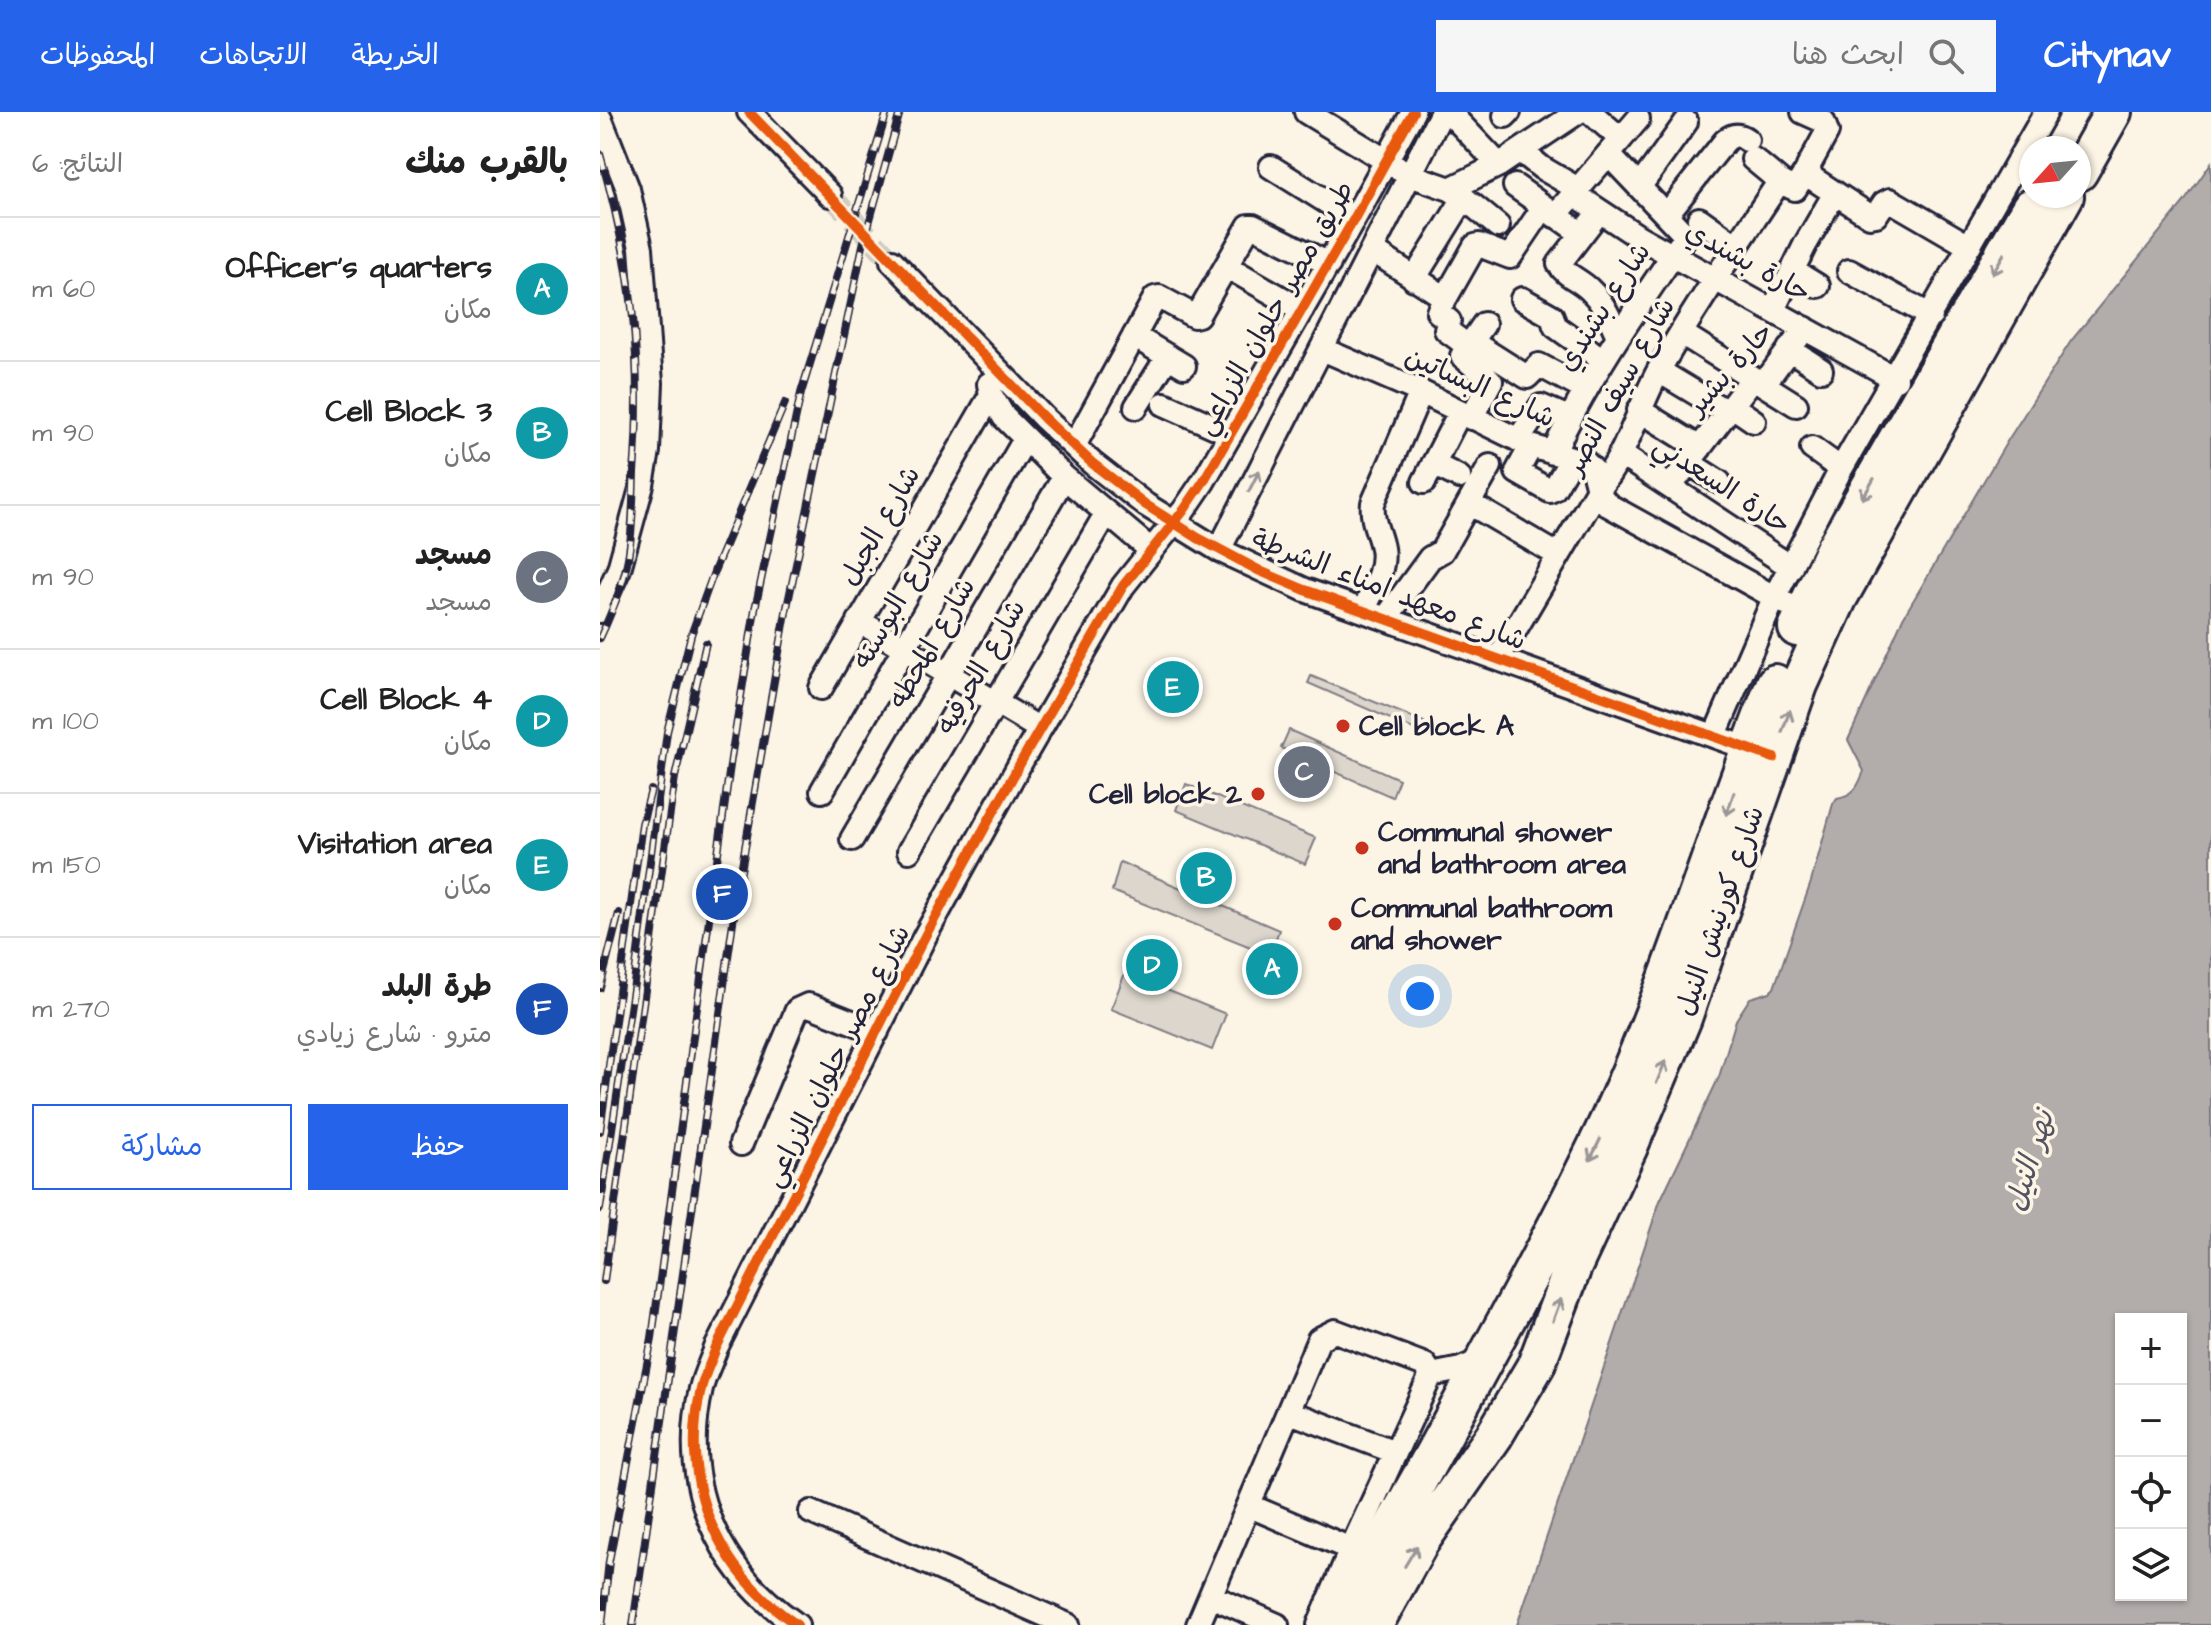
<!DOCTYPE html>
<html lang="ar">
<head>
<meta charset="utf-8">
<style>
	:root { --surface:#fff; --page:#f6f6f6; --text:#222; --muted:#767676; --line:#e0e0e0; --accent:#2563eb }
	body { margin:0; font-family:"Architects Daughter","Playpen Sans Arabic",sans-serif; background:var(--page); color:var(--text); direction:rtl }
	.controls { position:absolute; right:24px; bottom:24px; display:grid; overflow:hidden; border-radius:0px; box-shadow:0 2px 6px #0004 }
	.controls button { width:72px; height:72px; display:grid; place-items:center; padding:0; border:0; border-bottom:2px solid var(--line); background:var(--surface); color:var(--text); font:40px sans-serif }
	.compass { position:absolute; left:1419px; top:24px; width:72px; height:72px; border-radius:50%; background:var(--surface); box-shadow:0 2px 6px #0004; rotate:243deg }
	.you { position:absolute; left:820px; top:884px; width:28px; height:28px; margin:-20px; border:6px solid #fff; border-radius:50%; background:#1a73e8; box-shadow:0 0 0 12px #1a73e833 }
	.badge { display:grid; place-items:center; width:52px; height:52px; border-radius:50%; background:var(--accent); color:#fff; font-size:26px; font-weight:700 }
	.pin { position:absolute; translate:-50% -50%; border:4px solid #fff; box-shadow:0 2px 8px #0006 }
	.list { margin:0; padding:0; list-style:none }
	h2 { display:flex; justify-content:space-between; align-items:center; height:104px; margin:0; padding:0 32px; font-size:34px }
	h2 small { font-size:26px; font-weight:400; color:var(--muted) }
	.list li { display:grid; grid-template-columns:52px 1fr auto; gap:24px; align-items:center; box-sizing:border-box; height:144px; padding:0 32px; border-top:2px solid var(--line) }
	.list b { display:block; font-size:30px; white-space:nowrap }
	.list p { margin:0; font-size:26px; white-space:nowrap; color:var(--muted) }
	.list em { font-size:26px; font-style:normal; color:var(--muted) }
	.actions { display:flex; gap:16px; padding:24px 32px }
	.actions a { flex:1; padding:18px 0; border:2px solid var(--accent); border-radius:0px; text-align:center; font-size:28px; color:var(--accent) }
	.actions .main { background:var(--accent); color:#fff }
	.icon { flex:none; width:44px; height:44px; fill:none; stroke:currentColor; stroke-width:2; stroke-linecap:round; stroke-linejoin:round }
	.map { position:relative; flex:none; width:1611px; height:1513px; overflow:hidden; direction:ltr }
	header { display:flex; align-items:center; gap:48px; box-sizing:border-box; height:112px; padding:0 40px; background:var(--accent); color:#fff }
	header strong { font-size:38px }
	nav { display:flex; gap:44px; margin-inline-start:auto; font-size:28px }
	.search { width:560px; height:72px; background:var(--page); display:flex; align-items:center; gap:20px; box-sizing:border-box; padding:0 28px; border-radius:0px; color:var(--muted); font-size:30px }
	main { display:flex }
	aside { flex:1; background:var(--surface) }
	.map>svg:first-child { display:block }
	.green { fill:#dcd6cc; stroke:#7f7c84; stroke-width:2 }
	.water { fill:#b2adab; stroke:#78757e; stroke-width:2; fill-rule:evenodd }
	.lines { fill:none; stroke-linecap:round; stroke-linejoin:round }
	.minor-tunnel { stroke:#d0cbc3; stroke-width:22; stroke-dasharray:22 11; stroke-linecap:butt }
	.minor-casing { stroke:#22223b; stroke-width:28 }
	.trunk-casing { stroke:#22223b; stroke-width:42 }
	.minor { stroke:#fcf5e5; stroke-width:22 }
	.trunk { stroke:#fcf5e5; stroke-width:36 }
	.rail-casing { stroke:#22223b; stroke-width:8 }
	.rail { stroke:#fcf5e5; stroke-width:5; stroke-dasharray:15; stroke-linecap:butt }
	.cycleway-casing { stroke:#fcf5e5; stroke-width:15 }
	.cycleway { stroke:#e8590c; stroke-width:10 }
	.oneway { stroke:#9a9698 }
	.poi-dot { fill:#c8321e; stroke:#fcf5e5; stroke-width:3 }
	.labels { text-anchor:middle; dominant-baseline:central; stroke-width:7; stroke-linejoin:round; paint-order:stroke }
	.street-label { font-size:28px; fill:#22223b; stroke:#fcf5e5 }
	.poi-label { font-size:28px; font-weight:bold; fill:#22223b; stroke:#fcf5e5; text-anchor:start }
	.water-label { font-size:30px; font-style:italic; fill:#545362; stroke:#fcf5e5 }
</style>
</head>
<body>
<header>
<strong>Citynav</strong>
<div class="search"><svg class="icon" aria-label="search" viewBox="0 0 24 24"><circle cx="10" cy="10" r="6"/><path d="M15 15l6 6"/></svg>ابحث هنا</div>
<nav><a>الخريطة</a><a>الاتجاهات</a><a>المحفوظات</a></nav>
</header>
<main>
<div class="map">
<svg width="1611" height="1513" viewBox="0 0 1611 1513">
	<rect width="100%" height="100%" fill="#fcf5e5"/>
	<filter id="ink" filterUnits="userSpaceOnUse"><feTurbulence type="fractalNoise" baseFrequency=".0125" numOctaves="2"/><feDisplacementMap in="SourceGraphic" scale="16" xChannelSelector="R" yChannelSelector="G"/><feConvolveMatrix kernelMatrix="1 2 1 2 8 2 1 2 1" color-interpolation-filters="sRGB"/></filter>
	<g filter="url(#ink)">
		<path class="green" d="M 711,564 L 824,610 L 820,620 L 708,571 Z
			M 689,618 L 799,667 L 792,685 L 681,636 Z
			M 586,672 L 716,726 L 705,752 L 576,698 Z
			M 520,750 L 679,818 L 670,843 L 512,779 Z
			M 525,861 L 626,902 L 612,938 L 511,897 Z"/>
		<path class="water" d="M 1611,51 L 1611,1513 L 917,1513 L 1060,1089 L 1119,965 L 1136,908 L 1150,886 L 1170,880 L 1174,876 L 1211,770 L 1233,692 L 1237,686 C 1255,683 1258,674 1264,659 L 1248,628 L 1303,506 L 1408,328 L 1471,229 L 1584,90 ZM 1521,1207 L 1581,1207 L 1581,1483 L 1521,1483 Z"/>
		<g class="lines">
			<path class="minor-tunnel" d="M 230,83 L 292,149"/>
			<defs>
				<path id="minor" d="M 149,0 L 230,83
					M 706,0 L 810,63 L 850,77 L 864,86 L 898,114
					M 849,0 L 899,53
					M 990,0 L 1021,27
					M 1203,0 L 1223,9 L 1227,20 L 1208,55 L 1212,66 L 1270,104 L 1276,103 L 1284,91 L 1290,88 L 1369,134
					M 905,4 L 909,0
					M 0,6 L 28,77 L 41,136 L 51,271 L 48,339 L 42,373 L 19,457 L 0,499
					M 921,39 L 942,56 L 978,77
					M 1153,47 L 1182,71
					M 671,55 L 754,107
					M 915,74 L 982,122
					M 1040,74 L 1086,10
					M 850,77 L 899,53 L 978,0
					M 974,82 L 1039,125 L 1296,267
					M 999,100 L 959,152 C 966,164 980,168 990,178 C 1004,191 1010,207 1018,224
					M 1067,102 L 1125,29 C 1133,22 1139,22 1147,28
					M 955,104 L 1038,7
					M 1099,107 L 1137,134
					M 772,138 L 844,185 L 838,200 L 849,209 L 846,218 L 868,234
					M 292,149 L 445,307 L 492,351 L 546,393 L 619,438 L 705,478 L 1161,641
					M 626,154 L 702,198
					M 1192,158 L 1218,174
					M 1249,159 L 1331,204
					M 814,167 L 864,86
					M 845,187 L 875,134 L 879,133 L 910,145 L 943,96
					M 922,187 L 952,204 L 955,214 L 1003,248
					M 1173,198 L 1205,133 L 1235,81
					M 1081,221 L 1196,293
					M 534,224 L 584,254
					M 872,230 L 927,265 L 939,253 L 986,278
					M 722,237 L 821,280 L 931,334 L 985,350 L 993,358 L 999,382 L 1008,393 L 1185,491
					M 1189,237 L 1221,258
					M 1059,259 L 1127,300
					M 389,272 L 391,283 L 404,305 L 464,365 L 551,438
					M 564,292 L 631,322
					M 1132,294 L 1154,309
					M 536,295 L 568,244
					M 1039,298 L 1100,336
					M 871,306 L 891,269 L 862,244 L 884,212
					M 918,328 L 941,294 L 969,306
					M 474,334 L 555,186 L 559,185 L 594,204 L 598,203 L 649,114 L 653,114 L 729,152
					M 931,334 L 917,360 L 950,379 L 954,377 L 972,346
					M 1212,336 L 1241,357
					M 953,341 C 989,264 1038,194 1086,124 L 1008,42
					M 1020,342 L 1191,455
					M 1089,351 L 1119,370
					M 833,352 L 859,365
					M 824,370 L 860,300
					M 1070,375 L 1149,271 L 1154,267 L 1161,268 L 1169,265 L 1205,216
					M 869,391 L 958,443
					M 619,438 L 842,0
					M 764,498 C 772,479 786,457 782,436 C 779,420 771,409 773,391 L 821,280
					M 786,506 L 830,446 L 842,439 L 890,354
					M 259,509 L 440,617
					M 899,545 L 998,377 C 1027,343 1038,295 1060,256 C 1096,193 1137,134 1177,73 L 1182,71 L 1195,77 L 1207,58
					M 221,576 L 391,283
					M 1115,623 L 1174,486 L 1241,357 L 1446,0
					M 222,679 L 425,327
					M 252,727 L 464,365
					M 309,739 L 506,402
					M 141,1032 L 197,898 L 208,893 L 214,895 L 277,920
					M 831,1263 L 861,1257 L 885,1247
					M 690,1300 L 795,1340
					M 650,1394 L 751,1437
					M 211,1400 L 468,1513
					M 611,1484 L 677,1513
					M 197,1513 C 117,1458 79,1373 101,1277 C 104,1263 111,1250 116,1236 L 325,824 L 422,648 L 523,474 L 584,398 L 603,370 L 754,107 L 813,0
					M 598,1513 L 719,1227 L 735,1219 L 825,1253 L 831,1263 L 751,1437 L 719,1513"/>
				<path id="trunk" d="M 1479,60 L 1513,0
					M 1197,516 L 1234,437 L 1430,96
					M 745,1513 C 770,1451 805,1394 837,1335 C 891,1236 946,1137 996,1035 C 1069,885 1113,725 1175,571
					M 774,1513 L 820,1430 L 894,1324 L 936,1253 L 973,1155 L 1028,1037 L 1083,906 L 1199,573 L 1238,487 L 1465,84"/>
			</defs>
			<use href="#minor" class="minor-casing"/>
			<use href="#trunk" class="trunk-casing"/>
			<use href="#minor" class="minor"/>
			<use href="#trunk" class="trunk"/>
			<defs>
				<path id="rail" d="M 0,42 C 32,151 43,247 34,361 C 33,389 33,418 28,446 C 23,474 12,500 0,526
					M 0,876 L 19,801
					M 0,1019 L 42,712 L 51,678
					M 0,1097 L 34,871 L 67,620 L 91,523 L 115,457 L 185,291
					M 4,1169 L 75,665 L 106,531
					M 2,1513 L 9,1449 L 52,1226 L 131,646 L 155,497 L 201,281 L 287,0
					M 33,1513 L 137,782 L 186,500 L 263,133 L 300,0"/>
			</defs>
			<use href="#rail" class="rail-casing"/>
			<use href="#rail" class="rail"/>
			<defs>
				<path id="cycleway" d="M 149,0 L 445,307 L 492,351 L 546,393 L 598,426 L 660,459 L 705,478 L 1174,646
					M 197,1513 C 117,1458 79,1373 101,1277 C 104,1263 111,1250 116,1236 L 325,824 L 422,648 L 523,474 L 584,398 L 603,370 L 754,107 L 813,0"/>
			</defs>
			<use href="#cycleway" class="cycleway-casing"/>
			<use href="#cycleway" class="cycleway"/>
		</g>
		<defs><path id="oneway-shaft" d="M-6 0H5M1.5-3L5.5 0L1.5 3" fill="none" stroke-width="1.6" stroke-linecap="round" stroke-linejoin="round" transform="scale(2)"/></defs>
		<g class="oneway">
			<use href="#oneway-shaft" transform="translate(1398 152) rotate(120)"/>
			<use href="#oneway-shaft" transform="translate(654 369) rotate(-63)"/>
			<use href="#oneway-shaft" transform="translate(1268 377) rotate(120)"/>
			<use href="#oneway-shaft" transform="translate(1186 609) rotate(-70)"/>
			<use href="#oneway-shaft" transform="translate(1130 692) rotate(109)"/>
			<use href="#oneway-shaft" transform="translate(1061 960) rotate(-68)"/>
			<use href="#oneway-shaft" transform="translate(995 1038) rotate(116)"/>
			<use href="#oneway-shaft" transform="translate(957 1198) rotate(-70)"/>
			<use href="#oneway-shaft" transform="translate(811 1444) rotate(-59)"/>
		</g>
	</g>
	<g class="poi-dot">
		<circle cx="743" cy="614" r="8"/>
		<circle cx="658" cy="682" r="8"/>
		<circle cx="762" cy="736" r="8"/>
		<circle cx="735" cy="812" r="8"/>
	</g>
	<g class="labels">
		<g class="street-label">
			<text transform="translate(1148 150) rotate(29)">حارة بشندي</text>
			<text transform="translate(1004 195) rotate(-57)">شارع بشندي</text>
			<text transform="translate(675 196) rotate(-60)">طريق مصر حلوان الزراعي</text>
			<text transform="translate(1130 257) rotate(-48)">حارة بشير</text>
			<text transform="translate(1020 274) rotate(-61)">شارع سيف النصر</text>
			<text transform="translate(880 275) rotate(24)">شارع البساتين</text>
			<text transform="translate(1122 373) rotate(33)">حارة السعدني</text>
			<text transform="translate(280 414) rotate(-60)">شارع الجبل</text>
			<text transform="translate(789 478) rotate(21)">شارع معهد امناء الشرطة</text>
			<text transform="translate(298 488) rotate(-60)">شارع البوسته</text>
			<text transform="translate(332 531) rotate(-60)">شارع المحطه</text>
			<text transform="translate(381 555) rotate(-60)">شارع الحرفيه</text>
			<text transform="translate(1120 799) rotate(-71)">شارع كورنيش النيل</text>
			<text transform="translate(237 944) rotate(-63)">شارع مصر حلوان الزراعي</text>
		</g>
		<g class="poi-label">
			<text x="759" y="614">Cell block A</text>
			<text x="642" y="682" text-anchor="end">Cell block 2</text>
			<text x="778" y="720">Communal shower<tspan x="778" dy="32">and bathroom area</tspan></text>
			<text x="751" y="796">Communal bathroom<tspan x="751" dy="32">and shower</tspan></text>
		</g>
		<g class="water-label">
			<text transform="translate(1430 1049) rotate(-73)">نهر النيل</text>
		</g>
	</g>
</svg>
<div class="controls">
<button>+</button>
<button>−</button>
<button><svg class="icon" aria-label="locate" viewBox="0 0 24 24"><circle cx="12" cy="12" r="6"/><path d="M12 2v4M12 18v4M2 12h4M18 12h4"/></svg></button>
<button><svg class="icon" aria-label="layers" viewBox="0 0 24 24"><path d="M12 4l9 5-9 5-9-5zM3 14l9 5 9-5"/></svg></button>
</div>
<svg class="compass" viewBox="-18 -18 36 36"><path d="M0-13l5 13h-10z" fill="#e53935"/><path d="M0 13l5-13h-10z" fill="#767676"/></svg>
<div class="you"></div>
<div class="pin badge" style="left:672px;top:857px;background:#0f9aa8">A</div>
<div class="pin badge" style="left:606px;top:766px;background:#0f9aa8">B</div>
<div class="pin badge" style="left:704px;top:660px;background:#6b7280">C</div>
<div class="pin badge" style="left:552px;top:853px;background:#0f9aa8">D</div>
<div class="pin badge" style="left:573px;top:575px;background:#0f9aa8">E</div>
<div class="pin badge" style="left:122px;top:782px;background:#1a4fb4">F</div>
</div>
<aside>
<h2>بالقرب منك<small>النتائج: 6</small></h2>
<ul class="list">
<li><span class="badge" style="background:#0f9aa8">A</span><div><b>Officer's quarters</b><p>مكان</p></div><em>60 m</em></li>
<li><span class="badge" style="background:#0f9aa8">B</span><div><b>Cell Block 3</b><p>مكان</p></div><em>90 m</em></li>
<li><span class="badge" style="background:#6b7280">C</span><div><b>مسجد</b><p>مسجد</p></div><em>90 m</em></li>
<li><span class="badge" style="background:#0f9aa8">D</span><div><b>Cell Block 4</b><p>مكان</p></div><em>100 m</em></li>
<li><span class="badge" style="background:#0f9aa8">E</span><div><b>Visitation area</b><p>مكان</p></div><em>150 m</em></li>
<li><span class="badge" style="background:#1a4fb4">F</span><div><b>طرة البلد</b><p>مترو · شارع زيادي</p></div><em>270 m</em></li>
</ul>
<div class="actions"><a class="main">حفظ</a><a>مشاركة</a></div>
</aside>
</main>
</body>
</html>
